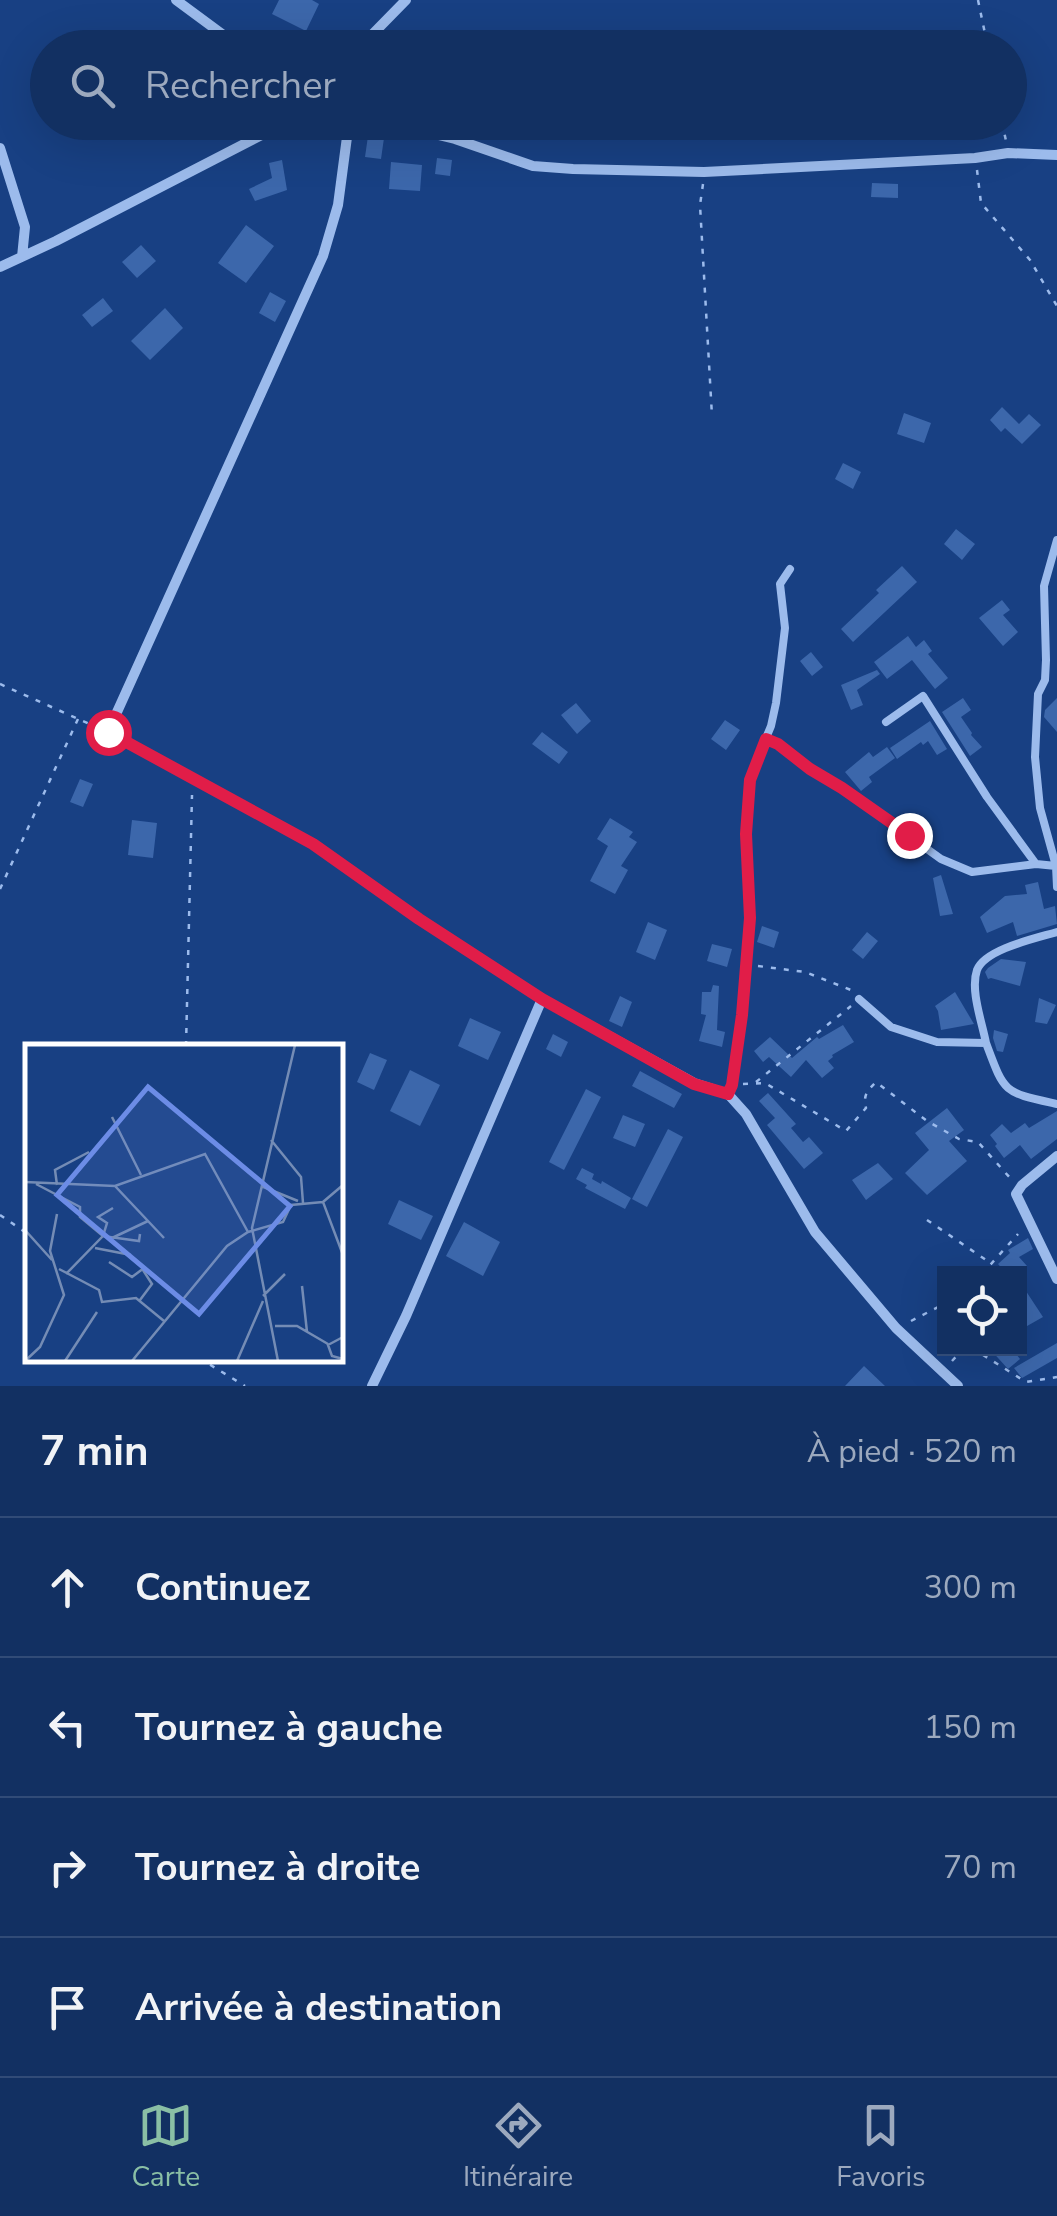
<!DOCTYPE html>
<html lang="fr">
<head>
<meta charset="utf-8">
<style>
	:root { --surface:#123062; --page:#1b3868; --text:#f1f3f6; --muted:#9ca9be; --line:#314b77; --accent:#8abfa5 }
	body { margin:0; font-family:"Nunito Sans",sans-serif; background:var(--page); color:var(--text) }
	.controls { position:absolute; right:30px; bottom:30px; display:grid; overflow:hidden; border-radius:0px; box-shadow:0 10px 40px #0002 }
	.controls button { width:90px; height:90px; display:grid; place-items:center; padding:0; border:0; border-bottom:2px solid var(--line); background:var(--surface); color:var(--text); font:50px sans-serif }
	.stop { position:absolute; width:30px; height:30px; margin:-22px; border:8px solid #e11d48; border-radius:50%; background:#fff }
	.stop.end { background:#e11d48; border-color:#fff; box-shadow:0 2px 10px #0008 }
	.list { margin:0; padding:0; list-style:none }
	h2 { display:flex; justify-content:space-between; align-items:center; height:130px; margin:0; padding:0 40px; font-size:42px }
	h2 small { font-size:32px; font-weight:400; color:var(--muted) }
	.list li { display:grid; grid-template-columns:65px 1fr auto; gap:30px; align-items:center; box-sizing:border-box; height:140px; padding:0 40px; border-top:2px solid var(--line) }
	.list b { display:block; font-size:38px; white-space:nowrap }
	.list em { font-size:32px; font-style:normal; color:var(--muted) }
	.icon { flex:none; width:55px; height:55px; fill:none; stroke:currentColor; stroke-width:2; stroke-linecap:round; stroke-linejoin:round }
	.map { position:relative; flex:none; width:1057px; height:1386px; overflow:hidden }
	.search { position:absolute; background:var(--surface); box-shadow:0 10px 40px #0002; left:30px; right:30px; top:30px; height:110px; display:flex; align-items:center; gap:25px; box-sizing:border-box; padding:0 35px; border-radius:55px; color:var(--muted); font-size:38px }
	.sheet { height:690px; background:var(--surface) }
	nav { display:flex; justify-content:space-around; align-items:center; box-sizing:border-box; height:140px; border-top:2px solid var(--line); background:var(--surface); font-size:28px; color:var(--muted) }
	nav a { display:grid; justify-items:center; gap:5px }
	nav .on { color:var(--accent) }
	.map>svg:first-child { display:block }
	.building { fill:#3c67ab }
	.lines { fill:none; stroke-linecap:round; stroke-linejoin:round }
	.path { stroke:#9cbbec; stroke-width:2.5; stroke-dasharray:5 8; stroke-linecap:butt }
	.service { stroke:#9cbbec; stroke-width:8 }
	.minor { stroke:#9cbbec; stroke-width:10 }
	.route { stroke:#e11d48; stroke-width:12 }
	.inset-road { fill:none; stroke:#748cb5; stroke-width:2.5 }
	.view { fill:#6c8ce6; fill-opacity:0.15; stroke:#6c8ce6; stroke-width:5 }
	.inset-edge { fill:none; stroke:#fff; stroke-width:5 }
</style>
</head>
<body>
<div class="map">
<svg width="1057" height="1386" viewBox="0 0 1057 1386">
	<rect width="100%" height="100%" fill="#184083"/>
	<path class="building" d="M 279,0 L 312,0 L 319,4 L 306,31 L 272,14 Z
		M 368,136 L 384,138 L 381,159 L 365,157 Z
		M 437,158 L 452,160 L 450,176 L 435,174 Z
		M 282,160 L 287,190 L 255,201 L 249,189 L 272,178 L 269,163 Z
		M 391,162 L 422,165 L 420,191 L 389,189 Z
		M 872,183 L 898,184 L 898,198 L 871,197 Z
		M 246,225 L 274,246 L 246,283 L 218,263 Z
		M 141,245 L 156,261 L 137,278 L 122,262 Z
		M 270,292 L 286,301 L 275,322 L 259,313 Z
		M 103,298 L 113,311 L 92,327 L 82,315 Z
		M 165,308 L 183,328 L 150,360 L 131,341 Z
		M 1002,407 L 1019,424 L 1029,414 L 1041,425 L 1022,444 L 1005,428 L 1001,432 L 990,420 Z
		M 904,413 L 931,423 L 924,443 L 897,434 Z
		M 843,463 L 861,472 L 853,489 L 835,479 Z
		M 956,529 L 975,544 L 962,560 L 944,544 Z
		M 902,566 L 917,582 L 853,642 L 841,629 L 879,593 L 876,590 Z
		M 1002,600 L 1010,610 L 1003,615 L 1018,632 L 1003,646 L 979,618 Z
		M 908,636 L 916,647 L 924,640 L 932,651 L 928,654 L 948,678 L 935,689 L 912,660 L 887,679 L 874,662 Z
		M 811,652 L 823,667 L 812,676 L 800,661 Z
		M 877,670 L 880,674 L 857,690 L 863,705 L 851,710 L 841,685 Z
		M 963,698 L 971,710 L 961,717 L 972,733 L 971,735 L 982,747 L 970,756 L 942,712 Z
		M 1057,698 L 1057,732 L 1044,717 L 1045,710 Z
		M 576,703 L 591,721 L 577,734 L 561,715 Z
		M 725,720 L 740,730 L 726,750 L 711,739 Z
		M 930,721 L 947,749 L 937,755 L 928,741 L 923,745 L 921,742 L 897,759 L 890,748 Z
		M 542,732 L 568,752 L 559,764 L 532,744 Z
		M 887,747 L 895,758 L 869,777 L 872,782 L 861,791 L 845,772 L 869,752 L 873,757 Z
		M 80,779 L 93,784 L 83,807 L 70,802 Z
		M 610,818 L 633,832 L 629,837 L 637,842 L 621,866 L 628,870 L 615,894 L 590,881 L 608,846 L 597,839 Z
		M 132,820 L 157,823 L 153,858 L 128,855 Z
		M 941,875 L 953,914 L 940,916 L 933,878 Z
		M 1038,882 L 1044,909 L 1055,906 L 1057,924 L 1017,936 L 1013,922 L 987,933 L 980,917 L 1005,896 L 1027,894 L 1025,885 Z
		M 648,922 L 667,930 L 655,960 L 636,952 Z
		M 762,926 L 779,932 L 774,948 L 757,942 Z
		M 867,932 L 878,941 L 863,959 L 852,950 Z
		M 712,944 L 732,949 L 727,967 L 707,961 Z
		M 1001,959 L 1026,962 L 1020,986 L 991,978 L 988,979 L 985,972 L 988,968 Z
		M 713,985 L 719,986 L 717,1030 L 725,1032 L 722,1047 L 699,1041 L 706,1015 L 701,1014 L 702,992 L 711,992 Z
		M 955,992 L 974,1024 L 941,1030 L 938,1011 L 935,1006 Z
		M 620,996 L 632,1002 L 622,1027 L 609,1021 Z
		M 1039,998 L 1056,1005 L 1047,1024 L 1035,1022 Z
		M 470,1018 L 501,1032 L 488,1060 L 458,1046 Z
		M 843,1025 L 854,1042 L 832,1055 L 833,1057 L 828,1061 L 834,1068 L 822,1078 L 806,1060 L 791,1077 L 769,1057 L 763,1062 L 754,1051 L 770,1037 L 792,1058 L 817,1037 L 819,1039 Z
		M 994,1030 L 1008,1034 L 1003,1052 L 997,1051 L 993,1038 Z
		M 553,1034 L 568,1042 L 561,1057 L 546,1049 Z
		M 370,1053 L 387,1060 L 374,1090 L 357,1082 Z
		M 410,1070 L 440,1085 L 420,1126 L 390,1111 Z
		M 640,1071 L 682,1094 L 674,1108 L 632,1086 Z
		M 586,1089 L 601,1097 L 564,1170 L 549,1162 Z
		M 768,1093 L 796,1124 L 791,1128 L 803,1142 L 809,1137 L 823,1153 L 804,1169 L 767,1125 L 775,1118 L 759,1101 Z
		M 947,1108 L 964,1130 L 949,1141 L 967,1161 L 927,1195 L 905,1173 L 929,1150 L 915,1133 Z
		M 1057,1111 L 1057,1139 L 1031,1159 L 1020,1145 L 1004,1158 L 995,1146 L 997,1144 L 990,1135 L 1002,1124 L 1011,1133 L 1025,1123 L 1029,1128 Z
		M 623,1115 L 645,1124 L 635,1147 L 613,1138 Z
		M 668,1129 L 683,1137 L 647,1207 L 632,1199 Z
		M 878,1163 L 893,1179 L 866,1200 L 852,1180 Z
		M 582,1168 L 594,1174 L 592,1179 L 601,1184 L 602,1181 L 631,1198 L 625,1209 L 585,1188 L 587,1185 L 576,1179 Z
		M 399,1200 L 433,1216 L 421,1240 L 388,1224 Z
		M 464,1222 L 500,1242 L 483,1276 L 446,1256 Z
		M 1028,1238 L 1033,1249 L 1019,1257 L 1027,1266 L 1018,1274 L 1007,1274 L 998,1264 L 1010,1253 L 1008,1250 Z
		M 1020,1282 L 1043,1317 L 1020,1330 Z
		M 1057,1343 L 1057,1358 L 1022,1378 L 1014,1368 Z
		M 989,1348 L 1011,1348 L 1020,1359 L 1008,1369 Z
		M 864,1366 L 885,1386 L 845,1386 Z"/>
	<g class="lines">
		<path class="path" d="M 978,0 L 988,48
			M 1002,122 L 1006,141
			M 977,170 L 981,203 L 1030,260 L 1057,306
			M 703,184 L 700,205 L 712,416
			M 0,684 L 94,726
			M 0,889 L 78,719
			M 758,966 L 805,972 L 851,990
			M 186,1046 L 192,795
			M 756,1082 L 851,1006
			M 743,1084 L 765,1083 L 846,1131 L 866,1108 C 863,1095 867,1091 876,1082 L 927,1121 L 959,1139 L 978,1142 L 1011,1179
			M 0,1215 L 28,1234
			M 927,1220 L 992,1264
			M 982,1274 L 1018,1234
			M 911,1321 L 944,1304
			M 972,1348 L 1026,1382 L 1057,1377
			M 199,1358 L 245,1386
			M 952,1361 L 962,1350 L 970,1348"/>
		<path class="service" d="M 886,722 L 923,696 L 987,797 L 1036,864
			M 766,739 L 778,744 L 811,769 L 842,788 L 941,859 L 972,872 L 1036,864 L 1056,866 L 1057,887
			M 1056,866 L 1040,808 L 1035,757 L 1038,694 L 1045,680 L 1046,660 L 1044,586 L 1057,540
			M 859,999 L 891,1027 L 937,1042 L 986,1043 C 982,1022 970,990 977,970 C 985,949 1037,938 1057,932
			M 986,1043 C 1005,1094 1003,1092 1057,1104
			M 728,1094 L 732,1085 L 742,1015 L 750,918 L 745,834 L 749,779 L 771,726 L 776,703 L 785,628 L 780,584 L 790,569"/>
		<path class="minor" d="M 176,0 L 241,48
			M 359,48 L 406,0
			M 349,122 L 338,205 L 323,256 L 108,732 L 313,844 L 419,919 L 542,999 L 694,1083 L 728,1094 L 746,1114 L 815,1232 L 896,1328 L 958,1386
			M 384,122 L 455,139 L 533,166 L 573,169 L 704,172 L 975,158 L 1008,153 L 1057,155
			M 0,148 L 25,227 L 22,257
			M 0,267 L 56,241 L 287,122
			M 1057,1156 L 1022,1185 L 1016,1194 L 1057,1279
			M 372,1386 L 406,1316 L 542,999"/>
	</g>
	<g class="lines">
		<path class="route" d="M 108,732 L 313,844 L 419,919 L 542,999 L 694,1084 L 728,1094 L 732,1085 L 742,1015 L 750,918 L 746,834 L 750,780 L 766,739 L 778,744 L 810,769 L 842,788 L 909,835"/>
	</g>
	<g transform="translate(25 1044)">
		<rect width="318" height="318" fill="#184083"/>
		<path class="inset-road" d="M 87,73 L 116,131M 246,96 L 276,133 L 278,159M 0,138 L 90,142 L 180,110 L 223,188M 11,140 L 55,163 L 55,173 L 78,192M 32,141 L 30,126 L 64,108M 318,141 L 298,158 L 318,211M 90,142 L 139,194M 236,142 L 273,157M 0,186 L 27,216M 78,192 L 82,179 L 73,173 L 88,164M 87,194 L 123,177M 70,204 L 106,211M 84,218 L 107,233 L 119,224 L 85,195M 34,225 L 74,246 L 77,258 L 111,254 L 139,277M 41,230 L 78,192 L 114,197 L 115,190M 277,242 L 282,288M 238,252 L 260,230M 115,256 L 127,240 L 118,226M 250,282 L 272,282 L 303,300M 318,293 L 303,301 L 307,312 L 318,315M 0,317 L 15,303 L 39,251 L 25,207 L 32,170M 40,317 L 72,268M 107,317 L 202,202 L 223,188 L 258,178 L 266,161 L 298,158M 212,317 L 238,257M 253,317 L 227,184 L 270,1"/>
		<path class="view" d="M 123,43 L 265,162 L 174,270 L 32,151 Z"/>
		<rect width="318" height="318" class="inset-edge"/>
	</g>
</svg>
<div class="controls">
<button><svg class="icon" aria-label="locate" viewBox="0 0 24 24"><circle cx="12" cy="12" r="6"/><path d="M12 2v4M12 18v4M2 12h4M18 12h4"/></svg></button>
</div>
<div class="stop" style="left:108px;top:732px"></div>
<div class="stop end" style="left:909px;top:835px"></div>
<div class="search"><svg class="icon" aria-label="search" viewBox="0 0 24 24"><circle cx="10" cy="10" r="6"/><path d="M15 15l6 6"/></svg>Rechercher</div>
</div>
<section class="sheet">
<h2>7 min<small>À pied · 520 m</small></h2>
<ul class="list">
<li><svg class="icon" aria-label="ahead" viewBox="0 0 24 24"><path d="M12 20V5M6 11l6-6 6 6"/></svg><div><b>Continuez</b></div><em>300 m</em></li>
<li><svg class="icon" aria-label="left" viewBox="0 0 24 24"><path d="M17 20v-9H6M10 6l-5 5 5 5"/></svg><div><b>Tournez à gauche</b></div><em>150 m</em></li>
<li><svg class="icon" aria-label="right" viewBox="0 0 24 24"><path d="M7 20v-9h11M14 6l5 5-5 5"/></svg><div><b>Tournez à droite</b></div><em>70 m</em></li>
<li><svg class="icon" aria-label="arrive" viewBox="0 0 24 24"><path d="M6 21V4h12l-3 4 3 4H6"/></svg><div><b>Arrivée à destination</b></div></li>
</ul>
</section>
<nav>
<a class="on"><svg class="icon" aria-label="map" viewBox="0 0 24 24"><path d="M3 6l6-2 6 2 6-2v14l-6 2-6-2-6 2zM9 4v14M15 6v14"/></svg>Carte</a>
<a><svg class="icon" aria-label="directions" viewBox="0 0 24 24"><path d="M12 3l9 9-9 9-9-9zM9 14v-3h6M13 9l2 2-2 2"/></svg>Itinéraire</a>
<a><svg class="icon" aria-label="saved" viewBox="0 0 24 24"><path d="M7 4h10v16l-5-4-5 4z"/></svg>Favoris</a>
</nav>
</body>
</html>
